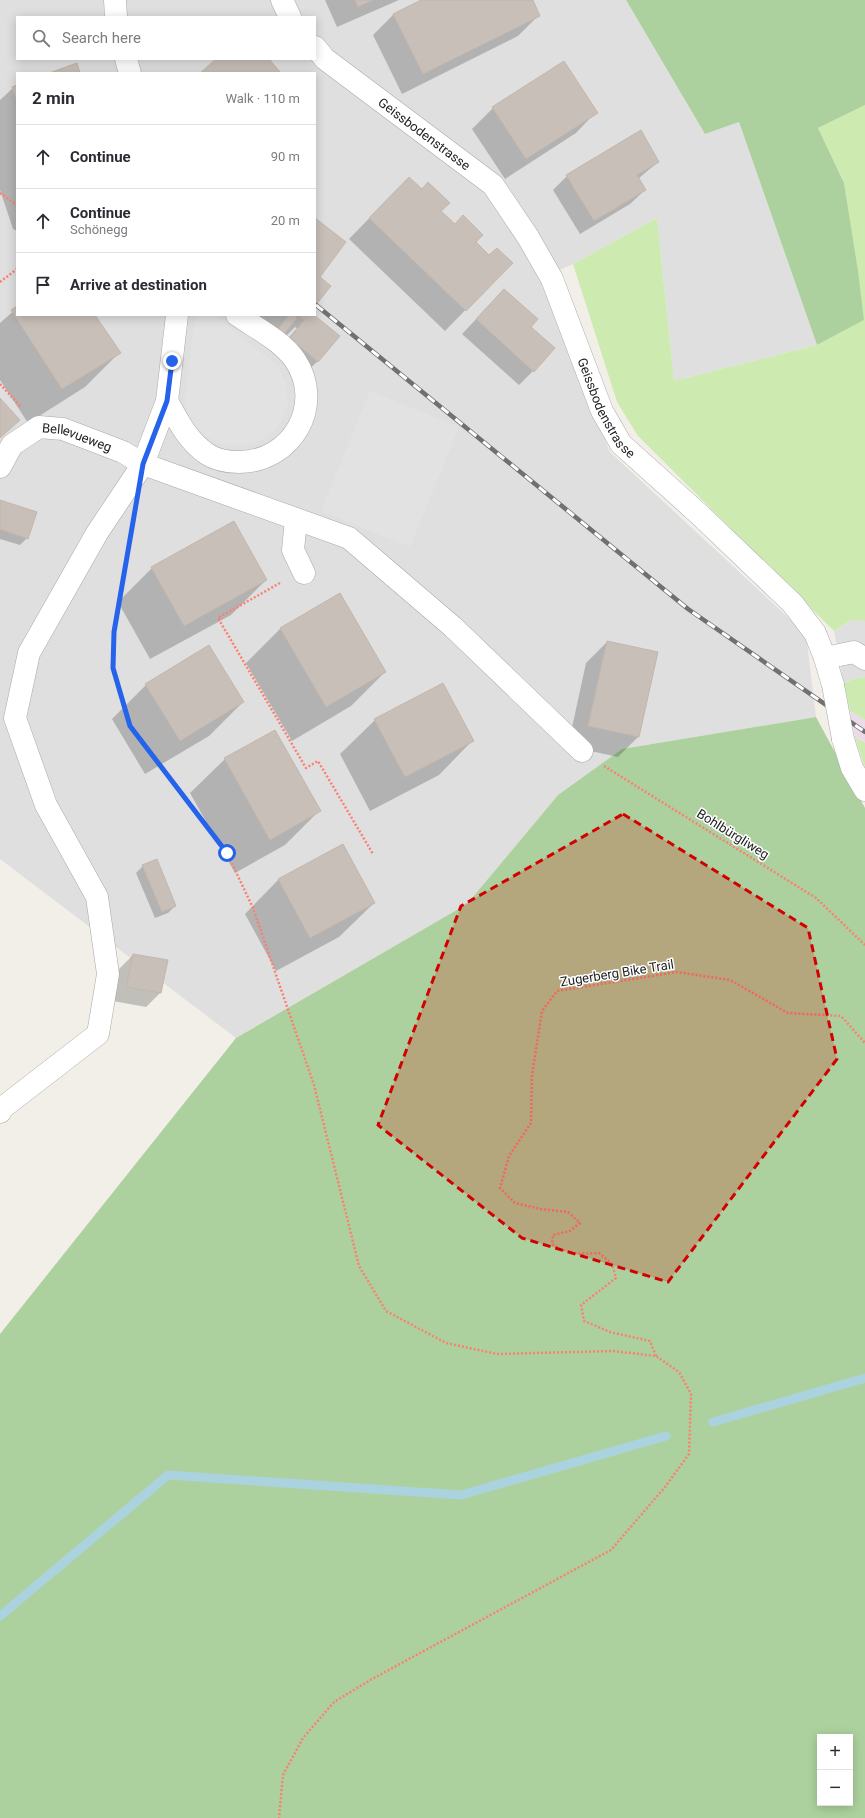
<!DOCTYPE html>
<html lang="en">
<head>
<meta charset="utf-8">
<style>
	:root { --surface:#fff; --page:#f2f2f3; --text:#2b2b33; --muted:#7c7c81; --line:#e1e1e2 }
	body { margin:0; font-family:Roboto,sans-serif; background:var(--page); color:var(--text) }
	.controls { position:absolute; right:12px; bottom:12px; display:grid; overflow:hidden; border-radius:0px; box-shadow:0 2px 10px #0003 }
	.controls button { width:36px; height:36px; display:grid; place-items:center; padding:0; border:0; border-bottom:1px solid var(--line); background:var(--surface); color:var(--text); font:20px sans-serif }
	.stop { position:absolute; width:12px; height:12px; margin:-9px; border:3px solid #2563eb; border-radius:50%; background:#fff }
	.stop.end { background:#2563eb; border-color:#fff; box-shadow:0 1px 4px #0008 }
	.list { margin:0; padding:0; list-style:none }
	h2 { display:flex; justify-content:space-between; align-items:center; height:52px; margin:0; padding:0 16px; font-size:17px }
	h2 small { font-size:13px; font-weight:400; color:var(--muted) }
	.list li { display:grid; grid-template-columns:26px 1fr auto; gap:12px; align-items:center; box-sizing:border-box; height:64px; padding:0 16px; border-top:1px solid var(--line) }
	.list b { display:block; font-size:15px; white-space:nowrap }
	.list p { margin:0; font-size:13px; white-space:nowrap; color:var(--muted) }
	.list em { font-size:13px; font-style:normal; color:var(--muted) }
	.icon { flex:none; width:22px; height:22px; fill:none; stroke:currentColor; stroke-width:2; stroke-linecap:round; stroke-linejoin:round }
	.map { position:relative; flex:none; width:865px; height:1818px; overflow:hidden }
	.search { position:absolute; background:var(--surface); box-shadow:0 2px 10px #0003; left:16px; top:16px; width:300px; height:44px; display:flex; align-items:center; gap:10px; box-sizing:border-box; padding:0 14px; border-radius:0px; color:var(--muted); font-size:15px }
	.panel { position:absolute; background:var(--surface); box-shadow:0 2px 10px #0003; left:16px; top:72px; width:300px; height:244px; border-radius:0px }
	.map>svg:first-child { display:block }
	.residential { fill:#e0dfdf; fill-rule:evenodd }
	.industrial { fill:#ebdbe8 }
	.grass { fill:#cdebb0 }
	.forest { fill:#add19e; fill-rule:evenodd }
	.parking { fill:#e2e2e2 }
	.shadow { fill:#0003 }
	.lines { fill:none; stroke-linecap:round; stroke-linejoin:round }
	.stream { stroke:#aad3df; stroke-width:9 }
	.building { fill:#c7bfb8; stroke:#c4b6ab }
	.minor-casing { stroke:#a9a9a9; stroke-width:23 }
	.path { stroke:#fa8072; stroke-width:2.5; stroke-dasharray:2 2; stroke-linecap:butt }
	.minor { stroke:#fff; stroke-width:22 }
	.rail-casing { stroke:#707070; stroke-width:4.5 }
	.rail { stroke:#fff; stroke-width:3; stroke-dasharray:9; stroke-linecap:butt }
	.minor-bridge-casing { stroke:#a9a9a9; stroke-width:23; stroke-linecap:butt }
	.minor-bridge { stroke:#fff; stroke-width:22 }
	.route { stroke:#2563eb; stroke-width:5 }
	.marked { fill:#d40000; fill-opacity:0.2; stroke:#d40000; stroke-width:3; stroke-dasharray:8 5; stroke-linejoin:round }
	.labels { text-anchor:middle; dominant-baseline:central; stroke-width:3; stroke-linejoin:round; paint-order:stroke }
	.street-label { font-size:13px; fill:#222; stroke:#fff }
</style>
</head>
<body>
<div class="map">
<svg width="865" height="1818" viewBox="0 0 865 1818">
	<rect width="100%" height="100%" fill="#f2efe9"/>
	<path class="residential" d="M 0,0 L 626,0 L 705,134 L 739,122 L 817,345 L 674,381 L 657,218 L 573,264 L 542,278 L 610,452 L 806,634 L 816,717 L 622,749 L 558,795 L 467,904 L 236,1038 L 0,859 ZM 17,17 L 315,17 L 315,59 L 17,59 ZM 17,73 L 315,73 L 315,315 L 17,315 Z
		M 851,620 L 865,621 L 865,677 L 853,679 L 844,684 L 834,631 Z"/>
	<path class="industrial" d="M 850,711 L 865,720 L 865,743 L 855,737 Z"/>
	<path class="grass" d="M 865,105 L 865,621 L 851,620 L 834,631 L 638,436 L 617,402 L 573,264 L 657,218 L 674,381 L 817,345 L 864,320 L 844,183 L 818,128 Z
		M 865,677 L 865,720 L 850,711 L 844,684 L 853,679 Z
		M 855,737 L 865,743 L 865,766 L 864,765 Z"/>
	<path class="forest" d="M 626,0 L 865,0 L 865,105 L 818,128 L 844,183 L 858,271 L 864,320 L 817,345 L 739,122 L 705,134 Z
		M 816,717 L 865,808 L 865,1818 L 0,1818 L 0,1334 L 236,1038 L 467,904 L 558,795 L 622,749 ZM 820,1737 L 850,1737 L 850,1803 L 820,1803 Z"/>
	<path class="parking" d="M 198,315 L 214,315 L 278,366 L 286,383 L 288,404 L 280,424 L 274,431 L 259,441 L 250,444 L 224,445 L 207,437 L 199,431 L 191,420 L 184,403 L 195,318 Z
		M 370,391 L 459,427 L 410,547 L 321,511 Z"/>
	<path class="shadow" d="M 325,0 L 399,0 L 337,27 Z
		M 423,0 L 531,0 L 539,15 L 518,36 L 402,94 L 373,35 L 393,15 Z
		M 563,62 L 596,112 L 576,133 L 505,179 L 472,129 L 493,108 Z
		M 17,86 L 17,231 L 13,229 L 0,190 L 0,100 L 13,88 Z
		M 658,162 L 638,179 L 645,190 L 630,204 L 580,234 L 553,190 L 567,176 Z
		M 388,199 L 439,211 L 489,257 L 511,263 L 445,331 L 349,239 Z
		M 504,290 L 530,327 L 533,371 L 519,385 L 462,334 Z
		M 17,308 L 17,315 L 94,315 L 119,353 L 85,387 L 28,423 L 0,380 L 0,323 Z
		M 253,315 L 306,315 L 303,319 L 304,320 L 309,315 L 312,315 L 318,361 L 303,375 L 276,353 L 297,328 L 295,327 L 282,340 Z
		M 0,501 L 27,538 L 20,545 L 0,539 Z
		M 152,568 L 266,580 L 231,615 L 150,659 L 118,602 Z
		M 280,629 L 385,672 L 351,706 L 292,741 L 246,663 Z
		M 607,642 L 638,737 L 618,757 L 568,746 L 586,663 Z
		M 146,685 L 243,702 L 209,736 L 145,774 L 112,719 Z
		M 375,720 L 473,740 L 439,775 L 370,811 L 340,754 Z
		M 225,759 L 319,811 L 285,845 L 235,873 L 190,793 Z
		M 143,866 L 175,906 L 168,913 L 155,918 L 136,873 Z
		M 279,879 L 374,903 L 339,937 L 276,971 L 245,914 Z
		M 133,955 L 166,961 L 160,993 L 146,1007 L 113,1001 L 119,969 Z"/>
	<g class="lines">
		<path class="stream" d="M 713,1422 L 865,1378
			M 0,1616 L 168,1475 L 461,1495 L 666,1436"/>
	</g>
	<path class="building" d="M 355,0 L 373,0 L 358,7 Z
		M 421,0 L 533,0 L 540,16 L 423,74 L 393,14 Z
		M 216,59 L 269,59 L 281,73 L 200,73 Z
		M 564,61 L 598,113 L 526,159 L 492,107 Z
		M 77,63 L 80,73 L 49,73 Z
		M 17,85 L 17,102 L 12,87 Z
		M 641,130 L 659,162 L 637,175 L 646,190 L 594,221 L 566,175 Z
		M 409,177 L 422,189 L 428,182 L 450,203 L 441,211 L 455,224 L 463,215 L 483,235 L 476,242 L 489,255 L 497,248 L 513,263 L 466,311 L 369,218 Z
		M 315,218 L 346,242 L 320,277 L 331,286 L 315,306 Z
		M 504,289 L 538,319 L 531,327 L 555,348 L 534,372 L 476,319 Z
		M 17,306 L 17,315 L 95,315 L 121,353 L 62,389 L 11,310 Z
		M 289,315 L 294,315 L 297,318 L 284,334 L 278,329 Z
		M 298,315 L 308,315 L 304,320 Z
		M 308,315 L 314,315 L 340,336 L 318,362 L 290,338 Z
		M 0,398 L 20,420 L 0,438 Z
		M 0,500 L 37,512 L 28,539 L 0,529 Z
		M 234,521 L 267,580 L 184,626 L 151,567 Z
		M 340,593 L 386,672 L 326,707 L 280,628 Z
		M 607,641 L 658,652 L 639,737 L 588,726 Z
		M 209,645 L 244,702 L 180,741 L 145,684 Z
		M 443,683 L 474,741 L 405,777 L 374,719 Z
		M 275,730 L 321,811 L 270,840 L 224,758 Z
		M 343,844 L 375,903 L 310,938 L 278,879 Z
		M 157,859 L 176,906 L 162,912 L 142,865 Z
		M 133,954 L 168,960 L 161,993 L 126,987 Z"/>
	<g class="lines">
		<defs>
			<g id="minor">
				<path d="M 115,0 L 116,17"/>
				<path d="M 282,0 L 290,17"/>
				<path id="s1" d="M 315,47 L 325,59 L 493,185 L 528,237 L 552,279 L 602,411 L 621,444 L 700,515 L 793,604 L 815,633 L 825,658 L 833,685"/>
				<path d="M 126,59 L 130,73"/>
				<path d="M 167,401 C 178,421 188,441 207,454 C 216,460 229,462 239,462 C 292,462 325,405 295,360 C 282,341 256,328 237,315"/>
				<path id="s2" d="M 0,467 L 12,445 L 39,427 L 63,429 L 123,452 L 143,464 L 349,538 L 453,627 L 582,751"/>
				<path d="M 296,519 L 293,550 L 304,573"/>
				<path d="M 825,658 L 854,652 L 865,659"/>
				<path d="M 843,739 L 852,768 L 865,790"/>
				<path d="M 0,1112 L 1,1109 L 98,1034 L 108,974 L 97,897 L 46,805 L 15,718 L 29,653 L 97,533 L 143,464 L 167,401 L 177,315"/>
			</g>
		</defs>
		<use href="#minor" class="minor-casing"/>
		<path class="path" d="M 0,193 L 17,205
			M 0,282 L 17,269
			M 0,384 L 21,407
			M 131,533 L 114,633 L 113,669 L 130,726 L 227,853 L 253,908 L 314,1085 L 359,1266 L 386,1311 L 446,1343 L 497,1354 L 613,1351 L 656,1356 L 679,1372 L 691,1394 L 689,1454 L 665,1487 L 611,1550 L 372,1679 L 334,1702 L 303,1738 L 283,1775 L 279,1818
			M 280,583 L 218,618 L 306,768 L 318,761 L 373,854
			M 604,766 L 816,898 L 865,945
			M 656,1356 L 650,1341 L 610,1332 L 584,1321 L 581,1305 L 616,1278 L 612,1264 L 599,1253 C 580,1254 568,1255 552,1244 L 553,1235 L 570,1231 L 580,1223 L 568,1212 L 541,1209 L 515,1203 L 500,1188 L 509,1156 L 531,1123 L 532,1075 L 542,1011 L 557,991 L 677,972 L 730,980 L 788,1013 L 841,1016 L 865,1043"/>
		<use href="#minor" class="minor"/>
		<defs>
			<path id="rail" d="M 316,305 L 688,609 L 865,732"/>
		</defs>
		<use href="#rail" class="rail-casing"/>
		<use href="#rail" class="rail"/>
		<defs>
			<path id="minor-bridge" d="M 833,685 L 843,739"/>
		</defs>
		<use href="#minor-bridge" class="minor-bridge-casing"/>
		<use href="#minor-bridge" class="minor-bridge"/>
	</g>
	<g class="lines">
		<path class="route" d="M 172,361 L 167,401 L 143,464 L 114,632 L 113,668 L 130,726 L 227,853"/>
	</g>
	<path class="marked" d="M 623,814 L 808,928 L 837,1059 L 668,1282 L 522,1238 L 378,1125 L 461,906 Z"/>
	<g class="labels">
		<g class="street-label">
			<text stroke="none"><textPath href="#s1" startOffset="140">Geissbodenstrasse</textPath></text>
			<text stroke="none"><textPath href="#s1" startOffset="477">Geissbodenstrasse</textPath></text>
			<text stroke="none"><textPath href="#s2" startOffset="97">Bellevueweg</textPath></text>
			<text transform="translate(733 834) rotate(32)">Bohlbürgliweg</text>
			<text transform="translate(617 973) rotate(-9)">Zugerberg Bike Trail</text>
		</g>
	</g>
</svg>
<div class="controls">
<button>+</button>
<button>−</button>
</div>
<div class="stop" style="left:227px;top:853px"></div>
<div class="stop end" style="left:172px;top:361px"></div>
<div class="search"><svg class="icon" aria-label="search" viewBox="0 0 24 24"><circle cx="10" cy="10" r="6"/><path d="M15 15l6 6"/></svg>Search here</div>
<section class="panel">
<h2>2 min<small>Walk · 110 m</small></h2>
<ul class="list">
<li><svg class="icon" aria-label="ahead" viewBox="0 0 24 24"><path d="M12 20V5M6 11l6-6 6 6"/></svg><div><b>Continue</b></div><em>90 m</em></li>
<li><svg class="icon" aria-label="ahead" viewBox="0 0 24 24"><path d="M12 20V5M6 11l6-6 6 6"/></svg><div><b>Continue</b><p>Schönegg</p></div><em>20 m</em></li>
<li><svg class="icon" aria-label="arrive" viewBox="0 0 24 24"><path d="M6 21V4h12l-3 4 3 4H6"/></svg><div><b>Arrive at destination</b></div></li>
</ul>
</section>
</div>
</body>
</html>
